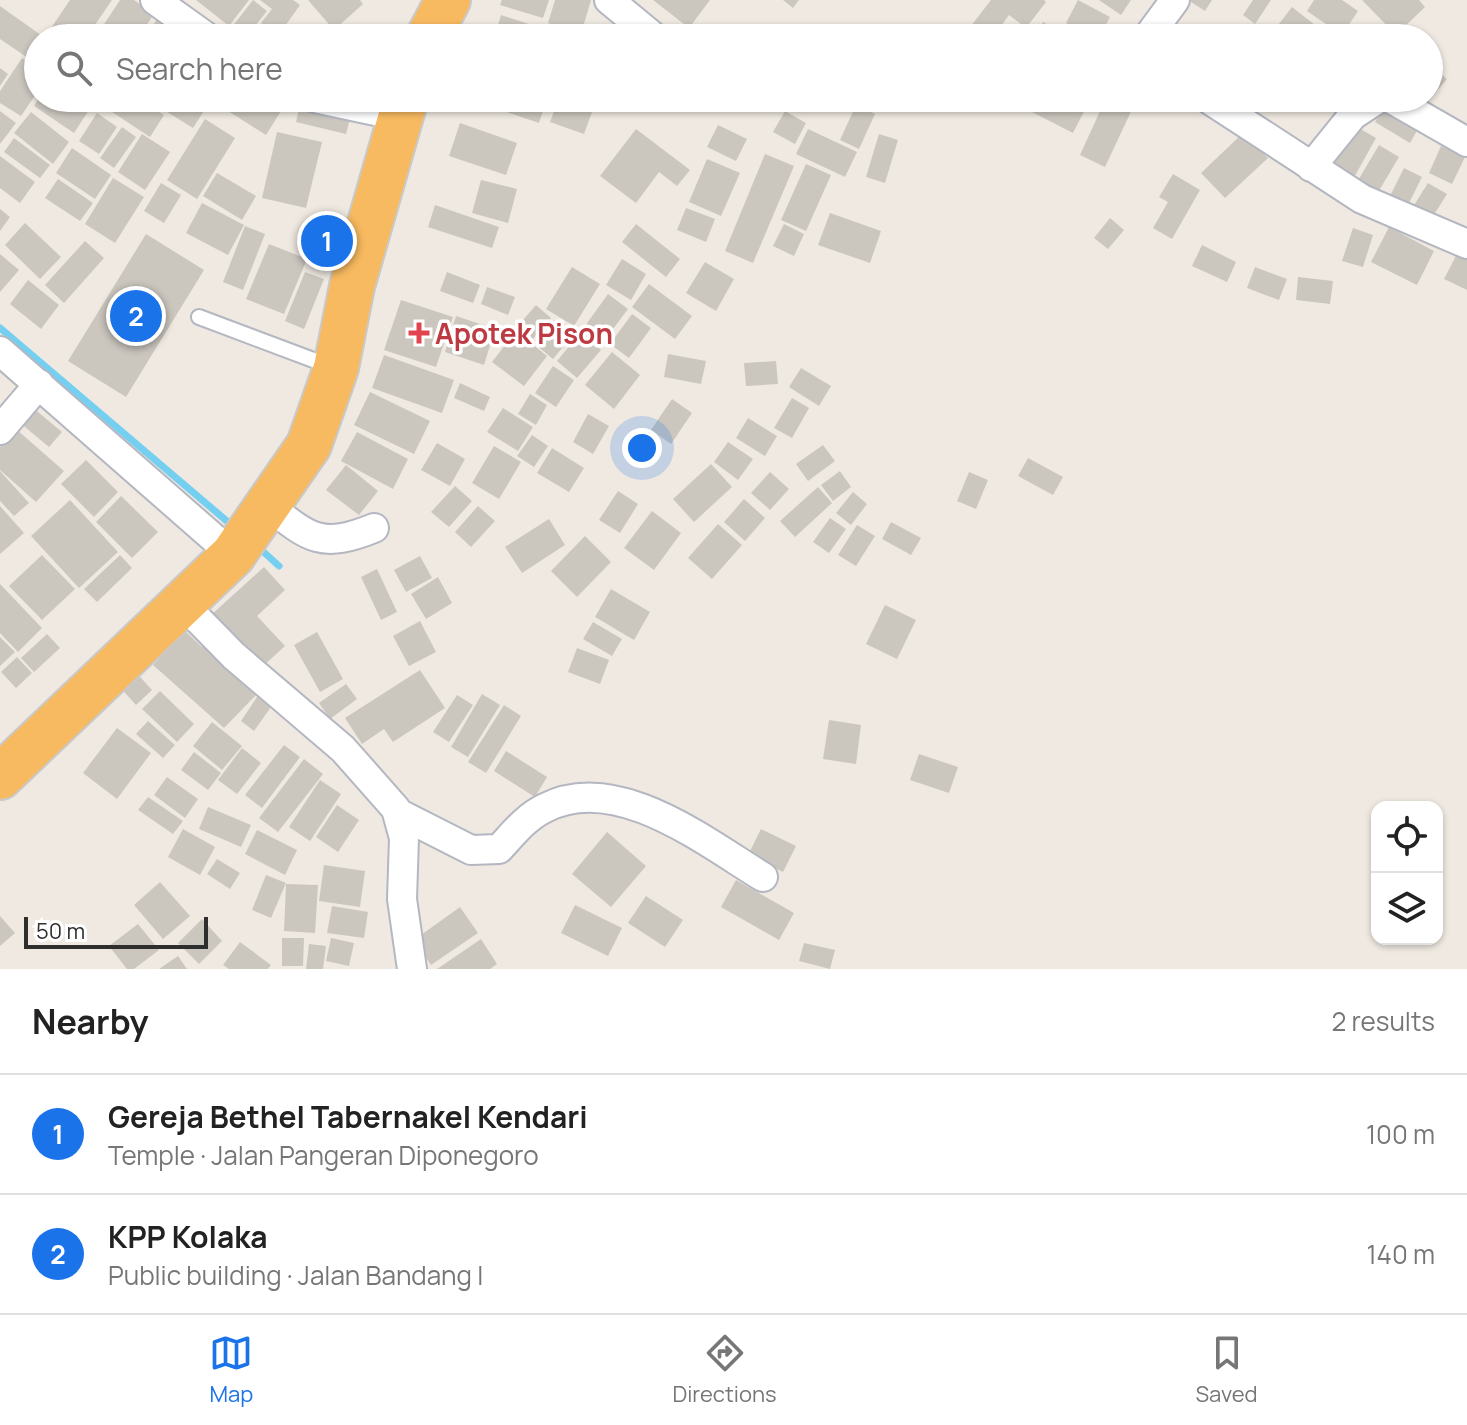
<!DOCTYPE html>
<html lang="en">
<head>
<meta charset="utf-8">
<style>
	:root { --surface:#fff; --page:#f6f6f6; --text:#222; --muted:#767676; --line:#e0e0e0; --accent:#1a73e8 }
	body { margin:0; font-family:Manrope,sans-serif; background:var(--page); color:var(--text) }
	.controls { position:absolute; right:24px; bottom:24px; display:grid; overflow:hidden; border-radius:16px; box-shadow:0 2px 6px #0004 }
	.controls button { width:72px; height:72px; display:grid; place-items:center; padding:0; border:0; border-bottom:2px solid var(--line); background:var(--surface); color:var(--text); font:40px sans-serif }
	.scale { position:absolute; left:24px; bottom:20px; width:184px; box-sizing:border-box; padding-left:8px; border:4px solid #2e2e2e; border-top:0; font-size:22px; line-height:28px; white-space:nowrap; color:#2e2e2e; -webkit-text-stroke:6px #fff; paint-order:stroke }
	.you { position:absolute; left:642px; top:448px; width:28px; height:28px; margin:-20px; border:6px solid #fff; border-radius:50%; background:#1a73e8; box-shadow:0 0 0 12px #1a73e833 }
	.badge { display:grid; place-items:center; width:52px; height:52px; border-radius:50%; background:var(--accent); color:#fff; font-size:26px; font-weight:700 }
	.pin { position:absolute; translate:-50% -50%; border:4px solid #fff; box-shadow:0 2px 8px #0006 }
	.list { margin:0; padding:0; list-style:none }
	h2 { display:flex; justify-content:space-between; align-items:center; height:104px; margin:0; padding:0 32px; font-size:34px }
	h2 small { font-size:26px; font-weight:400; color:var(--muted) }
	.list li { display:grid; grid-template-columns:52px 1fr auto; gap:24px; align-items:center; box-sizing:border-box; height:120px; padding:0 32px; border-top:2px solid var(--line) }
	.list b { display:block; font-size:30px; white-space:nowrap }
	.list p { margin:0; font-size:26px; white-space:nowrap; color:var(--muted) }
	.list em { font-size:26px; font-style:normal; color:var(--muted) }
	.icon { flex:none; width:44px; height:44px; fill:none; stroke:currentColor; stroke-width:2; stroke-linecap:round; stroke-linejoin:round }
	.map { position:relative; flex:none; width:1467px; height:969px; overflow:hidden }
	.search { position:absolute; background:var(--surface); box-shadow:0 2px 6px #0004; left:24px; right:24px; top:24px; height:88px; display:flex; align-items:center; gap:20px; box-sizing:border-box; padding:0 28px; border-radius:44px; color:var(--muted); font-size:30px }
	.sheet { height:344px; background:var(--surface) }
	nav { display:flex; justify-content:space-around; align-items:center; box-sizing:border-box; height:112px; border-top:2px solid var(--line); background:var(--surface); font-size:22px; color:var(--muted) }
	nav a { display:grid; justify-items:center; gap:4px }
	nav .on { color:var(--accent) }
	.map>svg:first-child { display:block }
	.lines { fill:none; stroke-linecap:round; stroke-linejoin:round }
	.stream { stroke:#75cff0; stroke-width:7 }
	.building { fill:#cbc7bf }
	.service-casing { stroke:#b4b7c1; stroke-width:18 }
	.minor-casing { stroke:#b4b7c1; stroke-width:32 }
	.trunk-casing { stroke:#c9c9c9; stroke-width:48 }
	.service { stroke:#fff; stroke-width:14 }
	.minor { stroke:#fff; stroke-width:28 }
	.trunk { stroke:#f8ba60; stroke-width:44 }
	.health-dot { fill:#e0444e; stroke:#fff; stroke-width:3 }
	.labels { text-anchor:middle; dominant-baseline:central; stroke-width:7; stroke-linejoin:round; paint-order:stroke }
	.health-label { font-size:28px; font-weight:bold; fill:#be3a42; stroke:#fff; text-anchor:start }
</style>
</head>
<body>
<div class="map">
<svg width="1467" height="969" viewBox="0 0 1467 969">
	<rect width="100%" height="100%" fill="#efe9e1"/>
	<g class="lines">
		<path class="stream" d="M 0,328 L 235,528
			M 257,546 L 279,566"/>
	</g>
	<path class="building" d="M 70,0 L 112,0 L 86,38 L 59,38 L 49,31 Z
		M 120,0 L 134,0 L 154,14 L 138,38 L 95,38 Z
		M 196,0 L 249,0 L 229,26 Z
		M 253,0 L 267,11 L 255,26 L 272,38 L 235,38 L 228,32 Z
		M 260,0 L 293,0 L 300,5 L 278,36 L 261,23 L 272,9 Z
		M 308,0 L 360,0 L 363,4 L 334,30 Z
		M 502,0 L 549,0 L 543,18 L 500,5 Z
		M 555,0 L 591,0 L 581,34 L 548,23 Z
		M 653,0 L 710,0 L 689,28 Z
		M 783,0 L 799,0 L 793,8 Z
		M 991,0 L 1044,0 L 1046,2 L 1026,28 L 1009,15 L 992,38 L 977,38 L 967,31 Z
		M 1078,0 L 1110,17 L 1099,38 L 1066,23 Z
		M 1099,0 L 1131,0 L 1121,15 Z
		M 1188,0 L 1212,0 L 1205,11 Z
		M 1253,0 L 1271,0 L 1255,24 L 1243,15 Z
		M 1314,0 L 1342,0 L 1358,11 L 1342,35 L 1307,11 Z
		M 1362,0 L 1419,0 L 1425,7 L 1396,35 Z
		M 0,6 L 45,38 L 38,38 L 28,58 L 0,39 Z
		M 1292,7 L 1315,25 L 1305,38 L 1268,38 Z
		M 501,15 L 569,37 L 569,38 L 495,35 Z
		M 159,16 L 195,38 L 145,38 Z
		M 1043,22 L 1064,34 L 1062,38 L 1035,38 Z
		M 715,26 L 732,38 L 706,38 Z
		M 294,28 L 338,37 L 338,38 L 292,38 Z
		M 1211,30 L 1221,38 L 1204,38 Z
		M 22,58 L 38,69 L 38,91 L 21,116 L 0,103 L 0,91 Z
		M 1429,64 L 1447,79 L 1422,109 L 1408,98 L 1429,98 Z
		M 0,68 L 8,74 L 0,86 Z
		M 39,98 L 70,98 L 89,110 L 74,133 L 34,106 Z
		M 104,98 L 137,98 L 164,115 L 150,137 L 100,104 Z
		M 144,98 L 166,98 L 160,108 Z
		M 171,98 L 194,98 L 207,106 L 193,128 L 164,110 Z
		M 202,98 L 220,98 L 215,107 Z
		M 236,98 L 279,98 L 286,103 L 266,135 L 228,111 Z
		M 466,98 L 534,98 L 546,102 L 539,123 Z
		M 559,98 L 597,98 L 584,134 L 550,122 Z
		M 741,98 L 758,98 L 753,106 Z
		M 1040,98 L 1091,98 L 1073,133 L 1032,112 Z
		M 1106,98 L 1125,98 L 1135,103 L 1105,167 L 1080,155 Z
		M 301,99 L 352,111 L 346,134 L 296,122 Z
		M 856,105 L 875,114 L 859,149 L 840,140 Z
		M 1384,106 L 1419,127 L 1410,143 L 1375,122 Z
		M 0,111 L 16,123 L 0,144 Z
		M 785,111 L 806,123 L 795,144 L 773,132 Z
		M 31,112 L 69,142 L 53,164 L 14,133 Z
		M 97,113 L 117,127 L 99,154 L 79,141 Z
		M 205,119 L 235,138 L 197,199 L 167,180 Z
		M 460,123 L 517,143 L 506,175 L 449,156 Z
		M 1352,124 L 1376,138 L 1352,181 L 1327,167 Z
		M 718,125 L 747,139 L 736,161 L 707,147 Z
		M 122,127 L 136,137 L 114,168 L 100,158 Z
		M 636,129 L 690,170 L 677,186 L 659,172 L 636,203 L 600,176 Z
		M 808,129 L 857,152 L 845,177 L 796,154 Z
		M 277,132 L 322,142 L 306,208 L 262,198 Z
		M 1243,133 L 1268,158 L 1225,198 L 1201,173 Z
		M 142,134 L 170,152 L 145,190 L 118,172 Z
		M 879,134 L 898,140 L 885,183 L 866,177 Z
		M 14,138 L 50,165 L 40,178 L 4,152 Z
		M 1379,145 L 1399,157 L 1377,194 L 1357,182 Z
		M 1441,146 L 1465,157 L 1452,184 L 1429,173 Z
		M 72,148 L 111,175 L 95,199 L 56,173 Z
		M 765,154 L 794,166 L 753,263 L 725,251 Z
		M 0,156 L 35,182 L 20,203 L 0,188 Z
		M 707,159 L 740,173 L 721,216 L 689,202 Z
		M 806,164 L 831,175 L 806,231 L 781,220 Z
		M 1404,168 L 1422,177 L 1407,207 L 1389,198 Z
		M 217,173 L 256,196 L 242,220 L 203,196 Z
		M 1173,174 L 1200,190 L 1172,239 L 1153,228 L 1168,202 L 1159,197 Z
		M 113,178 L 144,197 L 115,243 L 85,224 Z
		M 58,179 L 93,203 L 80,221 L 45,198 Z
		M 481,180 L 517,189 L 508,223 L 472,213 Z
		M 161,183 L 181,195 L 164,223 L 144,211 Z
		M 1428,183 L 1447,194 L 1430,221 L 1411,210 Z
		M 202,203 L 244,225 L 228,255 L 186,233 Z
		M 435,205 L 499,227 L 492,248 L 428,227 Z
		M 686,208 L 715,219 L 706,242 L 677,230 Z
		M 0,209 L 10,217 L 0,231 Z
		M 830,213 L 881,231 L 870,263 L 818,245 Z
		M 1110,218 L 1124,230 L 1108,249 L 1094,238 Z
		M 25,223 L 61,257 L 40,279 L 5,245 Z
		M 636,224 L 680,259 L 666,277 L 622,242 Z
		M 784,224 L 804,234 L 794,256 L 773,246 Z
		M 245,226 L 265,234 L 243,290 L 223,282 Z
		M 1389,227 L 1434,251 L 1417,285 L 1371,262 Z
		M 1353,228 L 1373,235 L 1363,267 L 1342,261 Z
		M 146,234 L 204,270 L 126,397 L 68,361 Z
		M 85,241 L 104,258 L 64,303 L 45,285 Z
		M 269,244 L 307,259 L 284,314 L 246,299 Z
		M 1202,245 L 1236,262 L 1227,282 L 1192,266 Z
		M 1458,252 L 1467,256 L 1467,290 L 1444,279 Z
		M 0,254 L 19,270 L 0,292 Z
		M 622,259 L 646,274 L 631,300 L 606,285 Z
		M 705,262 L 734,279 L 716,311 L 686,293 Z
		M 572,267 L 600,284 L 574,326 L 546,309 Z
		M 1255,267 L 1287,279 L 1279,300 L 1247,288 Z
		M 305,272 L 324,279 L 304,329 L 285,321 Z
		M 447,272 L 480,285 L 473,303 L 440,291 Z
		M 1298,277 L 1333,281 L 1330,304 L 1296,300 Z
		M 28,280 L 59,305 L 41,329 L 10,304 Z
		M 649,284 L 692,316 L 675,339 L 632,307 Z
		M 487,287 L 515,297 L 508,315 L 481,304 Z
		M 608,294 L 628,309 L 604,341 L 585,326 Z
		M 401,300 L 453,317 L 436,367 L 384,350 Z
		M 536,305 L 551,318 L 532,340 L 517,327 Z
		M 632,314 L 651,328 L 629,358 L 610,344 Z
		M 456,316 L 495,329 L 484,365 L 445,352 Z
		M 554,320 L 573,335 L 553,359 L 535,344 Z
		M 516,331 L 547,356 L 524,386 L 492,362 Z
		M 581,332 L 601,350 L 577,378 L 557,361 Z
		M 612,352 L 640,375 L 614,409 L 585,385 Z
		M 668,354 L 706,361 L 701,384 L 664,377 Z
		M 384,355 L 454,380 L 442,413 L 372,388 Z
		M 776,361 L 778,384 L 746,386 L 744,363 Z
		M 553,366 L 574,380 L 556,407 L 535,393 Z
		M 801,368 L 831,386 L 819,406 L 789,387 Z
		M 460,383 L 490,397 L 484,411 L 454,398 Z
		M 370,392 L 430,421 L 414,454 L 354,425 Z
		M 530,394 L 547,405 L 536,425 L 518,414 Z
		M 792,398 L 809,408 L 792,438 L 774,428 Z
		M 672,399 L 692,413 L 671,444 L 651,430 Z
		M 32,407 L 62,432 L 49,447 L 19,422 Z
		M 503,408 L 533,427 L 518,451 L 487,432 Z
		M 588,414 L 609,426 L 593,454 L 573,442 Z
		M 748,418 L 777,436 L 765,456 L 736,438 Z
		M 16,429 L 64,471 L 36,502 L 0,470 L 0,447 Z
		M 357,432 L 408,459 L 393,489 L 341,461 Z
		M 532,435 L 548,446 L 534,467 L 517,456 Z
		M 728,442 L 753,459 L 738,480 L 714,462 Z
		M 437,443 L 465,459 L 450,486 L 421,470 Z
		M 823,445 L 835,461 L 808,481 L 796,464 Z
		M 494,446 L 521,462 L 499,499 L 472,483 Z
		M 552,448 L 584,468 L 569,492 L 537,473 Z
		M 1028,458 L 1063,477 L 1053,495 L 1018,476 Z
		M 86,460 L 118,492 L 94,517 L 61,484 Z
		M 711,464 L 732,487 L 694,522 L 673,499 Z
		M 346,465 L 378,491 L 359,515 L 326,490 Z
		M 0,471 L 29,503 L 14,516 L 0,501 Z
		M 840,471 L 851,487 L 833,501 L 821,485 Z
		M 770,472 L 789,489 L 770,510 L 751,493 Z
		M 969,472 L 988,480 L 976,509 L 957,501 Z
		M 455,486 L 472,501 L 449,527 L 431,512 Z
		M 818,487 L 832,503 L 795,537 L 780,521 Z
		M 618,491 L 638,504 L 620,533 L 599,520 Z
		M 853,492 L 867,504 L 851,525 L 836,513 Z
		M 121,496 L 158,532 L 132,558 L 96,522 Z
		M 744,499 L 765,518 L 745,541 L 724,522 Z
		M 70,500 L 118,552 L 79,588 L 31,536 Z
		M 0,506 L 24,533 L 0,554 Z
		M 478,506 L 495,521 L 471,547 L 455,532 Z
		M 652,511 L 681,533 L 654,570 L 624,548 Z
		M 830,518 L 846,529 L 829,553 L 813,542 Z
		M 549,519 L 565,545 L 522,573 L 505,547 Z
		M 891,522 L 921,538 L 911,555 L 882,539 Z
		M 718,524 L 742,545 L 712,579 L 688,558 Z
		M 857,525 L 875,536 L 856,566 L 838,555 Z
		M 585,536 L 611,562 L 577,597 L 551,571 Z
		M 42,555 L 75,589 L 42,620 L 9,586 Z
		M 120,555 L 132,568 L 97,602 L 84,589 Z
		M 420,556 L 432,578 L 406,592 L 394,570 Z
		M 264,567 L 285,590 L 257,616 L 285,646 L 260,669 L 211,615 Z
		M 377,569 L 397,612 L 381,620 L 361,577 Z
		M 438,577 L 452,603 L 426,619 L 411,594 Z
		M 0,584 L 42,628 L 18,652 L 0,633 Z
		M 611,589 L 650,612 L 634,640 L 595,617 Z
		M 885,605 L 916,620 L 897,659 L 866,644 Z
		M 420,621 L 436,652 L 409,666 L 393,636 Z
		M 593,622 L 622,639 L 612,656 L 583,639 Z
		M 185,631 L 202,647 L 207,642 L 259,692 L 224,728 L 153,665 Z
		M 317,632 L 343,679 L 320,692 L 294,645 Z
		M 47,634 L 60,648 L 34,672 L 21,658 Z
		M 0,637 L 15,652 L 0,666 Z
		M 577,648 L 609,660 L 600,684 L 568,672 Z
		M 17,657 L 32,673 L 16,688 L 1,672 Z
		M 133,669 L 152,690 L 136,705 L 117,684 Z
		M 420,670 L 445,708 L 393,742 L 384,729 L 362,744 L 345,718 Z
		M 346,684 L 357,699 L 330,719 L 319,703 Z
		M 160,691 L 194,724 L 177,742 L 142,709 Z
		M 259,694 L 273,704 L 254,731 L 241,721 Z
		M 482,694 L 500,705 L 468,757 L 451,747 Z
		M 457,695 L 473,705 L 449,742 L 433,732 Z
		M 504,705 L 521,716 L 486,773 L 468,762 Z
		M 829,720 L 861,725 L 856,764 L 823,759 Z
		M 148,721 L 175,745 L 163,758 L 136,734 Z
		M 212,722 L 242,746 L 222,770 L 193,746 Z
		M 117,728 L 151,753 L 117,799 L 83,773 Z
		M 284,745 L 300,757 L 262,808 L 245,795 Z
		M 242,748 L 261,763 L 237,794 L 218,780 Z
		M 506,751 L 547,777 L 535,797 L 494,771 Z
		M 194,752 L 221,773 L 208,790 L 181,770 Z
		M 919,754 L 958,767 L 949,793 L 910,780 Z
		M 304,759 L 323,774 L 278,832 L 259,818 Z
		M 167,777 L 198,799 L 185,818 L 154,795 Z
		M 320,780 L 341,794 L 310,841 L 289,827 Z
		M 148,797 L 183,821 L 173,834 L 138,810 Z
		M 337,805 L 359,820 L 338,852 L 316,837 Z
		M 208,807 L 251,825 L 241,847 L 199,829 Z
		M 183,829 L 215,847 L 200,875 L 168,857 Z
		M 761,829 L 796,846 L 783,872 L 748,855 Z
		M 257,830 L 297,850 L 285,875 L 245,854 Z
		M 607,832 L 646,866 L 611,907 L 572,874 Z
		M 217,859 L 240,873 L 230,889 L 207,874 Z
		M 324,865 L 365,871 L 360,907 L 319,901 Z
		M 266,875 L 286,883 L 271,918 L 252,910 Z
		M 736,880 L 794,913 L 779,940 L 721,907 Z
		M 160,882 L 190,916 L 163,939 L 134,905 Z
		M 286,884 L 318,885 L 315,933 L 284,931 Z
		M 646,896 L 683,920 L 665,947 L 628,923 Z
		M 575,905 L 622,928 L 608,956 L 561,933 Z
		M 332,906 L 368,912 L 364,938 L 327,933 Z
		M 460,907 L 478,933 L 431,965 L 414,940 Z
		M 0,916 L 15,933 L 0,946 Z
		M 202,919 L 222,941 L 199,964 L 178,943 Z
		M 138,924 L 159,950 L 134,969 L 127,969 L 109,946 Z
		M 282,938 L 304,938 L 303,966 L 282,966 Z
		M 331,938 L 354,943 L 349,966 L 326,961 Z
		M 481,939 L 497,964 L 490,969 L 437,969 Z
		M 240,942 L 271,965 L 268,969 L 229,969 L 223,965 Z
		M 804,943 L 835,950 L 830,969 L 799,961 Z
		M 309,944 L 326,946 L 323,969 L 306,969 Z
		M 178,956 L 187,969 L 159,969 Z"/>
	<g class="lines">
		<defs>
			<path id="service" d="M 199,317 L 332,367"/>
			<path id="minor" d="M 155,0 L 208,38
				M 609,0 L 655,38
				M 1147,38 L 1175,0
				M 315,98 L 399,116
				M 1207,98 L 1362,199 L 1467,244
				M 1390,98 L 1467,142
				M 1311,167 L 1353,115 L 1379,98
				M 0,351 L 233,555
				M 0,430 L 39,384
				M 269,506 C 310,539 322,549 374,528
				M 184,605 L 234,656 L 343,749 L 396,809 L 404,838 L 402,899 L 412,969
				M 400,814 L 471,850 L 499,849 C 513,834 526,817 545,808 C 616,771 704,841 763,877"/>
			<path id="trunk" d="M 428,38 L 448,0
				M 0,777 L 233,555 L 309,445 L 336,368 L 352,286 L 406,98"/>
		</defs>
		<use href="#service" class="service-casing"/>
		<use href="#minor" class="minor-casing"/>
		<use href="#trunk" class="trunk-casing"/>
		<use href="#service" class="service"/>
		<use href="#minor" class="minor"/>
		<use href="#trunk" class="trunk"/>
	</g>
	<path class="health-dot" d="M415 321h8v8h8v8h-8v8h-8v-8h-8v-8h8z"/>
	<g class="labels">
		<g class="health-label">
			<text x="435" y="333">Apotek Pison</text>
		</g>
	</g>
</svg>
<div class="controls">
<button><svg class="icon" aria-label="locate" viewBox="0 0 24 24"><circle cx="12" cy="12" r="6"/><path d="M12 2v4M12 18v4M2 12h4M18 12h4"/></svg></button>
<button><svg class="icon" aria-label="layers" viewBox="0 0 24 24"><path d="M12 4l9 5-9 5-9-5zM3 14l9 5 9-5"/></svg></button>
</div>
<div class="scale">50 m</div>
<div class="you"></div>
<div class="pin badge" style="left:327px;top:241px">1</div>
<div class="pin badge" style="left:136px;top:316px">2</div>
<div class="search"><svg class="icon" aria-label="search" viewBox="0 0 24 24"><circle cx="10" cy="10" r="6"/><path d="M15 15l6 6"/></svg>Search here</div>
</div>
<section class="sheet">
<h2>Nearby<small>2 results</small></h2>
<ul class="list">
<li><span class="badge">1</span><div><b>Gereja Bethel Tabernakel Kendari</b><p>Temple · Jalan Pangeran Diponegoro</p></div><em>100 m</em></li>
<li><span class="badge">2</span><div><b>KPP Kolaka</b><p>Public building · Jalan Bandang I</p></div><em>140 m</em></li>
</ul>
</section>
<nav>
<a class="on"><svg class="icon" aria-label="map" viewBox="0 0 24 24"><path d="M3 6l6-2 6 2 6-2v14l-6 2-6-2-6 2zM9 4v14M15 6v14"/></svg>Map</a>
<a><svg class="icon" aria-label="directions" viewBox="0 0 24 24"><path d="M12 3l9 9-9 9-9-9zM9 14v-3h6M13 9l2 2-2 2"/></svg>Directions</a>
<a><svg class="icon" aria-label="saved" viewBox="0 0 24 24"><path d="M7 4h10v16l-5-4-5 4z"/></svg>Saved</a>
</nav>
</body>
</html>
